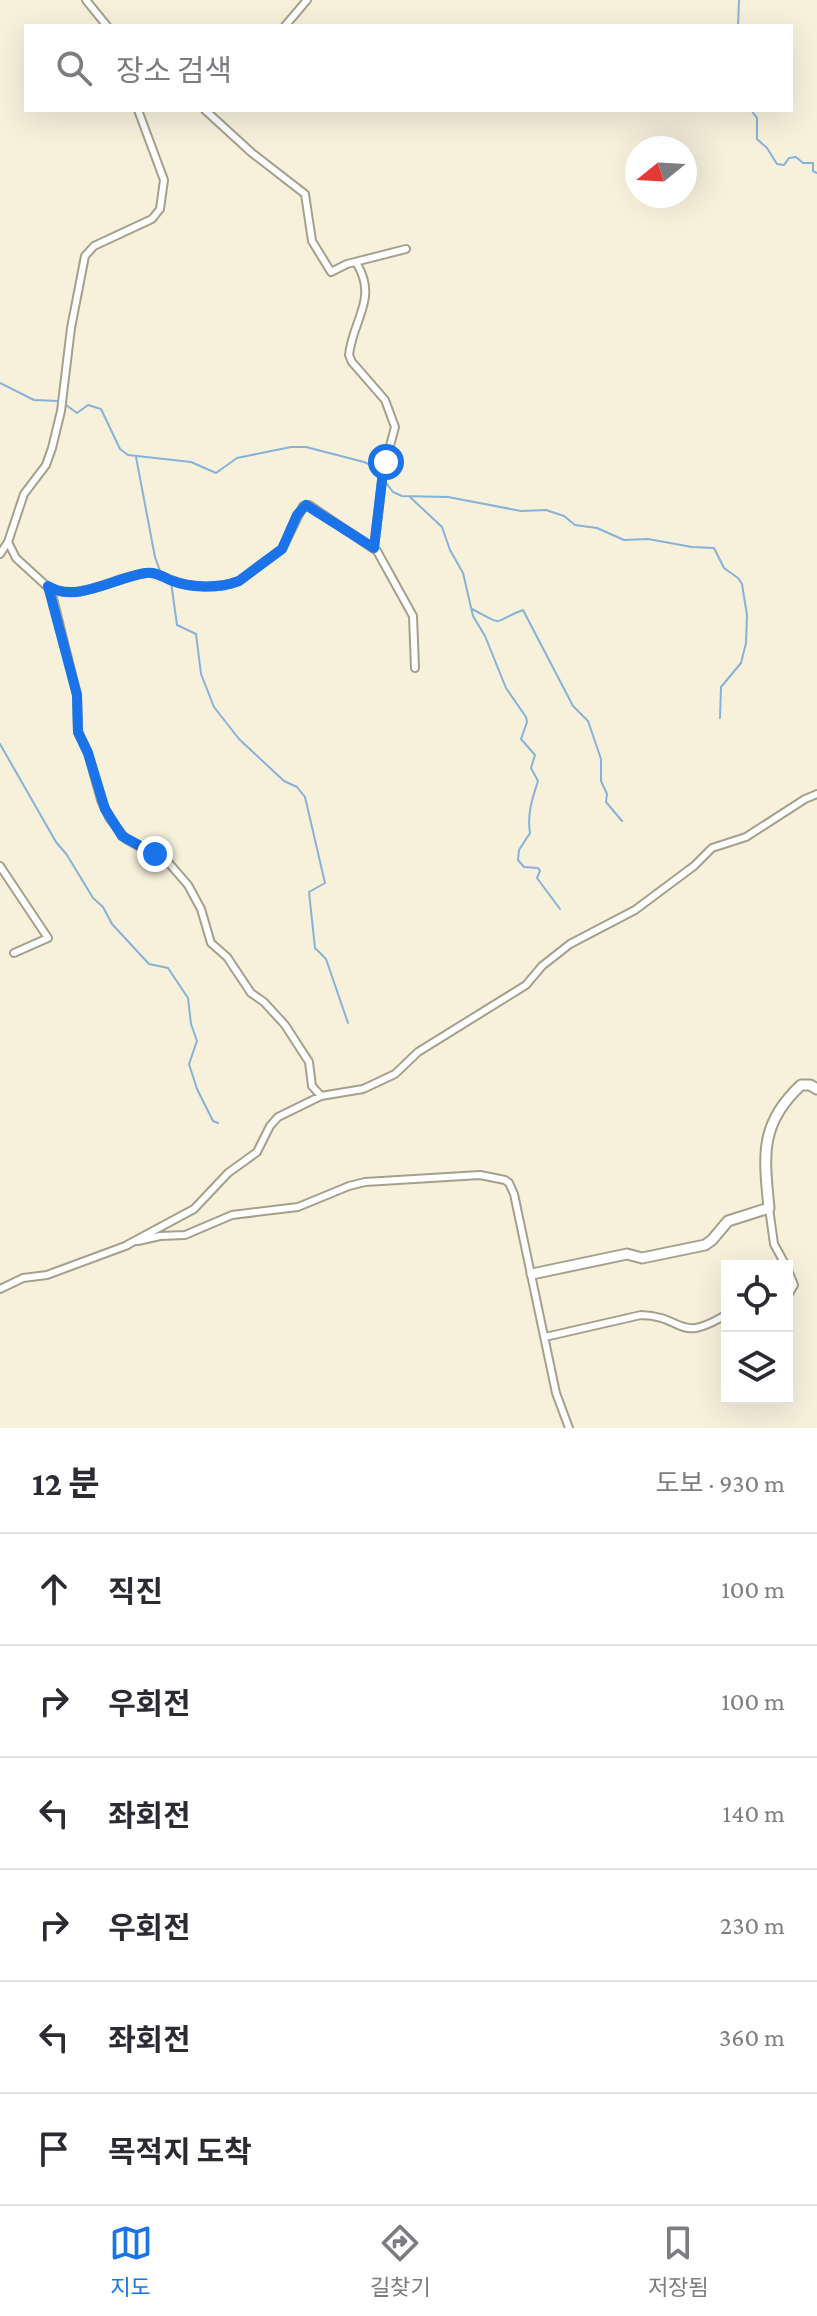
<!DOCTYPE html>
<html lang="ko">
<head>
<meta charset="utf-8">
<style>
	:root { --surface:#fff; --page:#f2f2f3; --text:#2b2b33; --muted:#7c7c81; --line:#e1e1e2; --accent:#1a73e8 }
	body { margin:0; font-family:"Crimson Pro","Noto Sans KR",serif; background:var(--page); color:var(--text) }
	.controls { position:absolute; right:24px; bottom:24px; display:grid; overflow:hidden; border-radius:0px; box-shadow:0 8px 32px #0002 }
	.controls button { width:72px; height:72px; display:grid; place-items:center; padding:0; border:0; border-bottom:2px solid var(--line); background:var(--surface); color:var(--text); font:40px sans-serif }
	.compass { position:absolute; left:625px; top:136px; width:72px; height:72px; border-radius:50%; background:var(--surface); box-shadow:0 8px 32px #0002; rotate:252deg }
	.stop { position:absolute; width:24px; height:24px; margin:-18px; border:6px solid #1a73e8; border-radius:50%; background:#fff }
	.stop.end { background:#1a73e8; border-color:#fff; box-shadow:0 2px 8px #0008 }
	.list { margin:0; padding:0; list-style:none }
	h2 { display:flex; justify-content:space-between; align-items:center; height:104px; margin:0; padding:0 32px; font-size:34px }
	h2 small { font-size:26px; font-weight:400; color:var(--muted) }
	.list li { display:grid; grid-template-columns:52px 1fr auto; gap:24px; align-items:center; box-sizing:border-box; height:112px; padding:0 32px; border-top:2px solid var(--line) }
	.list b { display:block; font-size:30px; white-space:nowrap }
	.list em { font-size:26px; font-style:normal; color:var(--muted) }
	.icon { flex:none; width:44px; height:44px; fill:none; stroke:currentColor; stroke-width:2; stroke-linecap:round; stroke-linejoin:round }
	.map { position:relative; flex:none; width:817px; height:1428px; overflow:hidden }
	.search { position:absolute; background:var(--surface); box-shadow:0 8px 32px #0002; left:24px; right:24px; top:24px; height:88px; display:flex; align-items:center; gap:20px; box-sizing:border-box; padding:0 28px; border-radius:0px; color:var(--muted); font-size:30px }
	.sheet { height:776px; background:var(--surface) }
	nav { display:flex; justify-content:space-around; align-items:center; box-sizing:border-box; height:112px; border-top:2px solid var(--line); background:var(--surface); font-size:22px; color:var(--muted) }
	nav a { display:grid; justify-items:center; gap:4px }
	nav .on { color:var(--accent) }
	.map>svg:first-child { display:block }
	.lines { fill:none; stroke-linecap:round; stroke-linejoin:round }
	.stream { stroke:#86b2da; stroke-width:2 }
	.street-casing { stroke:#a5a08c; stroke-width:10 }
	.secondary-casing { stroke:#a5a08c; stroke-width:13 }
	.street { stroke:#fff; stroke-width:6 }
	.secondary { stroke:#fff; stroke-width:9 }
	.route { stroke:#1a73e8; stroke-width:10 }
</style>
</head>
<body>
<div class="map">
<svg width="817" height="1428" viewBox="0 0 817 1428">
	<rect width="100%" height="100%" fill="#f7f1dc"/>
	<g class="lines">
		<path class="stream" d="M 738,26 L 739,0
			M 751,110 L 757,118 L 757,139 L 767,148 L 777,164 L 784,165 L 789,158 L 796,157 L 803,163 L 813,163 L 813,171 L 817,173
			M 0,383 L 34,400 L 59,401
			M 66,405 L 77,413 L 88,405 L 101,409 L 120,449 L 128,455 L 191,462 L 216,473 L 237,458 L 291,447 L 306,447 L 364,462 L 373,466 L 380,475
			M 136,457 L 155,557 L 160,571 L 170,577
			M 384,480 L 393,492 L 402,496 L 448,497 L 521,511 L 546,510 L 564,516 L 575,525 L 597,528 L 624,540 L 648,539 L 692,547 L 714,548 L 724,568 L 738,578 L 742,584 L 747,615 L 746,643 L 741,663 L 721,687 L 720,718
			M 410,497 L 442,527 L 450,550 L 463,573 L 473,616 L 485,636 L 506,688 L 526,717 L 527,722 L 521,739 L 535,755 L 531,768 L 538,781 C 532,799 527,815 530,833 L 519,850 L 518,860 L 524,867 L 538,868 L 540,871 L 537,878 L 560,909
			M 171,582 L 177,625 L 196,634 L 201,674 L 214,707 L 239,739 L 284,781 L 297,787 L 305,797 L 325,883 L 309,892 L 315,948 L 326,959 L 348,1023
			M 472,609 C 508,628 490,622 523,610 L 573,706 L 588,721 L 601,759 L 601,781 L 607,794 L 606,802 L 622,821
			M 0,744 L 56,842 L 67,855 L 93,898 L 103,907 L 112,924 L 149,964 L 168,968 L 188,998 L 191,1024 L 197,1041 L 189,1064 L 197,1089 L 213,1121 L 218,1123"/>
		<defs>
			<path id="street" d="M 86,0 L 107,26
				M 285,26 L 307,0
				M 205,110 L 252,153 L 305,194 L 312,241 L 331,272 L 347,264 L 406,249
				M 357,264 C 378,299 353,319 349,355 L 352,362 L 385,400 L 395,427 L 383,472 L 374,548
				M 8,542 L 16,558 L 51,590 L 77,695 L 78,732 L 88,753 L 101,800 L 110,819 L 126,839 L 168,862 L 188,885 L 201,909 L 211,943 L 227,957 L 251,993 L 264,1002 L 285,1025 L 309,1062 L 312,1086 L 321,1096
				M 0,554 L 8,542 L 24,494 L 46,465 L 52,448 L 61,411 L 71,328 L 85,256 L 94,246 L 152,219 L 160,209 L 164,180 L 138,110
				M 51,588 C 76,603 119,575 147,573 C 157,572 163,577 171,580 C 191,588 218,589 239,581 L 282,549 L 303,506 L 309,505 L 377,551 L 413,616 L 415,668
				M 0,866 L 48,938 L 14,953
				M 769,1208 L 774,1244 L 786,1266
				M 138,1241 L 160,1236 L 185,1235 L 232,1215 L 298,1207 L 349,1186 L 365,1182 L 480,1175 L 505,1180 L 509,1183 L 514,1194 L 556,1393 L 569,1428
				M 127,1245 L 194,1209 L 228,1173 L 257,1152 L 270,1126 L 278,1117 L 321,1096 L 363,1089 L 395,1074 L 418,1052 L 526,985 L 542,966 L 570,944 L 635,910 L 694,866 L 712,848 L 746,837 L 805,799 L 817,794
				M 787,1268 L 794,1285 L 787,1297
				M 0,1289 L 23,1278 L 47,1275 L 128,1245
				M 545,1337 L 641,1315 C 685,1316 677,1345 727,1314"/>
			<path id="secondary" d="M 532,1274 L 627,1254 L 642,1258 L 705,1245 L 712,1240 L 728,1221 L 769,1208 C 764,1156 759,1124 801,1085 L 810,1085 L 817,1089"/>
		</defs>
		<use href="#street" class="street-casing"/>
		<use href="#secondary" class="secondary-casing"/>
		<use href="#street" class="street"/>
		<use href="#secondary" class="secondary"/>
	</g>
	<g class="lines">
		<path class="route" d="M 155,854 L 122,836 L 105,809 L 88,753 L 78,732 L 77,695 L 48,586 C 76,604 116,577 146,573 C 156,572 161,576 170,580 C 190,588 218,589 239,581 L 282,549 L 297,515 L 306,505 L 374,548 L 383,472 L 386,462"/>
	</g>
</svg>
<div class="controls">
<button><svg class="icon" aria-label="locate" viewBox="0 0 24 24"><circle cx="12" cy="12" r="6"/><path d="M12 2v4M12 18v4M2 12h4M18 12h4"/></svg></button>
<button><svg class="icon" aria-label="layers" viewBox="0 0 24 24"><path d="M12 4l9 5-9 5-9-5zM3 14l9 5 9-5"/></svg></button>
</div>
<svg class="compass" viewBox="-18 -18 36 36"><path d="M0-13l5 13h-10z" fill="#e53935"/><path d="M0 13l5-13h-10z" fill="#7c7c81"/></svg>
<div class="stop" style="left:386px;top:462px"></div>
<div class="stop end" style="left:155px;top:854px"></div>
<div class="search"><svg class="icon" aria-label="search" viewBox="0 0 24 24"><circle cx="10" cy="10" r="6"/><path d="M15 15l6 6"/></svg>장소 검색</div>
</div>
<section class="sheet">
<h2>12 분<small>도보 · 930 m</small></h2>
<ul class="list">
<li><svg class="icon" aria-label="ahead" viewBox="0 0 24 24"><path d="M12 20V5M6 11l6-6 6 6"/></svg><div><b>직진</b></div><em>100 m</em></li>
<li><svg class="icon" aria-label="right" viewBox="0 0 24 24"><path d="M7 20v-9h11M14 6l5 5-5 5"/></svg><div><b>우회전</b></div><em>100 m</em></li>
<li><svg class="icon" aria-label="left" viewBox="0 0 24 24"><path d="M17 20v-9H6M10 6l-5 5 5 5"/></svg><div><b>좌회전</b></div><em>140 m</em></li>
<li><svg class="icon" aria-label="right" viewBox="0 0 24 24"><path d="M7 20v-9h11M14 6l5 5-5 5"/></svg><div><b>우회전</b></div><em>230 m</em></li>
<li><svg class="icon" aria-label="left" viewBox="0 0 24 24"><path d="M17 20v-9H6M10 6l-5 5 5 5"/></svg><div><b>좌회전</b></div><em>360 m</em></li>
<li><svg class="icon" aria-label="arrive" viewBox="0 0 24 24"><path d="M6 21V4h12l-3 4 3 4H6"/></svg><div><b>목적지 도착</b></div></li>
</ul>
</section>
<nav>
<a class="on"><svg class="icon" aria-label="map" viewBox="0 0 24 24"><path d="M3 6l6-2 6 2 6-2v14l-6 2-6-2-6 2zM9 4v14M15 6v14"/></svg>지도</a>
<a><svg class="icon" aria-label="directions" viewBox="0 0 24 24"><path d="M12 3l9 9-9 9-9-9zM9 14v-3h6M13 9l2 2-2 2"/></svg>길찾기</a>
<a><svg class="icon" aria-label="saved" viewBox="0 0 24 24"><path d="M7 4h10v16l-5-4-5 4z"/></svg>저장됨</a>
</nav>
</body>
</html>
